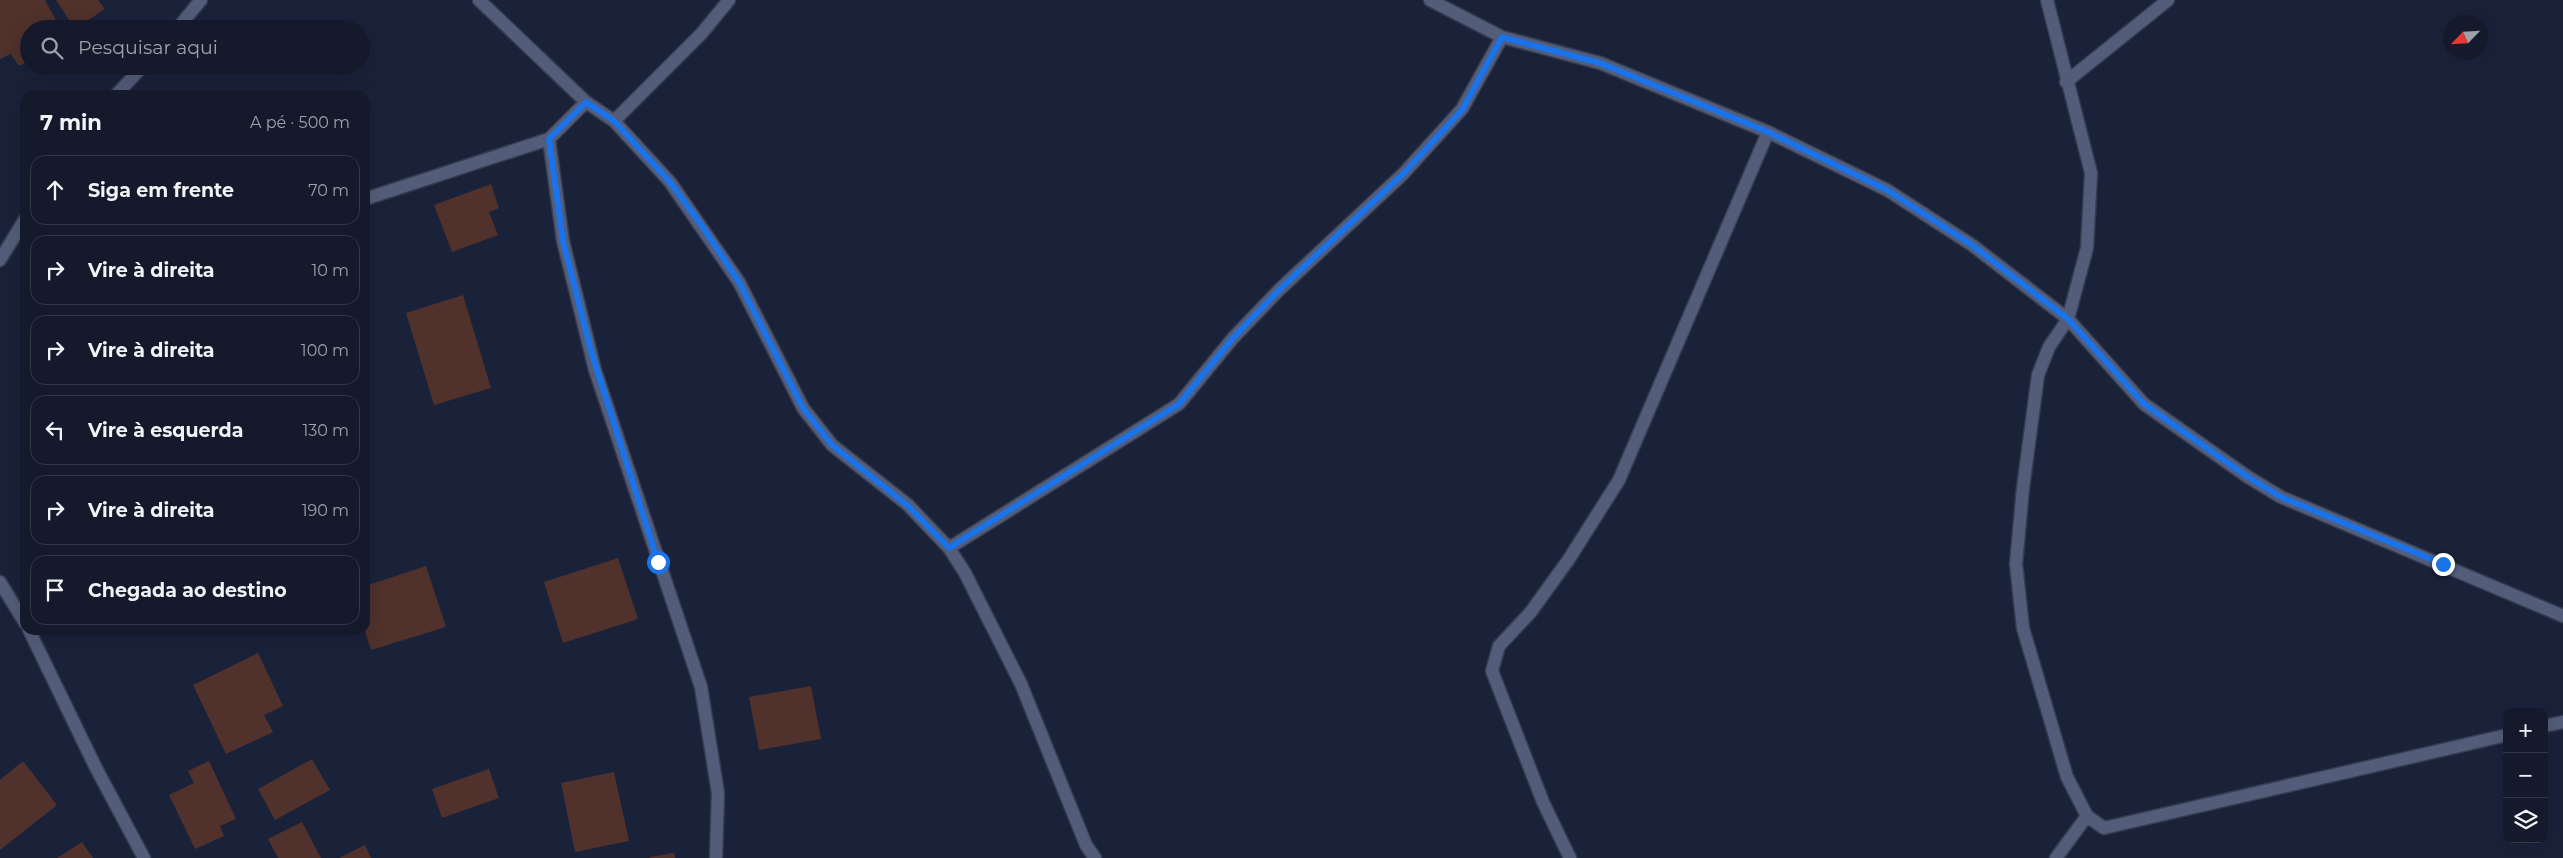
<!DOCTYPE html>
<html lang="pt">
<head>
<meta charset="utf-8">
<style>
	:root { --surface:#141a2c; --page:#1d2334; --text:#f1f3f6; --muted:#9da1a9; --line:#333848 }
	body { margin:0; font-family:Montserrat,sans-serif; background:var(--page); color:var(--text) }
	.controls { position:absolute; right:15px; bottom:15px; display:grid; overflow:hidden; border-radius:10px; box-shadow:0 5px 20px #0002 }
	.controls button { width:45px; height:45px; display:grid; place-items:center; padding:0; border:0; border-bottom:1px solid var(--line); background:var(--surface); color:var(--text); font:25px sans-serif }
	.compass { position:absolute; left:2443px; top:15px; width:45px; height:45px; border-radius:50%; background:var(--surface); box-shadow:0 5px 20px #0002; rotate:245deg }
	.stop { position:absolute; width:15px; height:15px; margin:-11px; border:4px solid #1a73e8; border-radius:50%; background:#fff }
	.stop.end { background:#1a73e8; border-color:#fff; box-shadow:0 1px 5px #0008 }
	.list { margin:0; padding:0; list-style:none }
	h2 { display:flex; justify-content:space-between; align-items:center; height:65px; margin:0; padding:0 20px; font-size:21px }
	h2 small { font-size:16px; font-weight:400; color:var(--muted) }
	.list li { display:grid; grid-template-columns:32px 1fr auto; gap:15px; align-items:center; box-sizing:border-box; height:70px; margin:0 10px 10px; padding:0 10px; border:1px solid var(--line); border-radius:15px }
	.list b { display:block; font-size:19px; white-space:nowrap }
	.list em { font-size:16px; font-style:normal; color:var(--muted) }
	.icon { flex:none; width:28px; height:28px; fill:none; stroke:currentColor; stroke-width:2; stroke-linecap:round; stroke-linejoin:round }
	.map { position:relative; flex:none; width:2563px; height:858px; overflow:hidden }
	.search { position:absolute; background:var(--surface); box-shadow:0 5px 20px #0002; left:20px; top:20px; width:350px; height:55px; display:flex; align-items:center; gap:12px; box-sizing:border-box; padding:0 18px; border-radius:28px; color:var(--muted); font-size:19px }
	.panel { position:absolute; background:var(--surface); box-shadow:0 5px 20px #0002; left:20px; top:90px; width:350px; height:545px; border-radius:15px }
	.map>svg:first-child { display:block }
	.building { fill:#50312c }
	.lines { fill:none; stroke-linecap:round; stroke-linejoin:round }
	.minor-casing { stroke:#363c50; stroke-width:15 }
	.minor { stroke:#535d79; stroke-width:12 }
	.route { stroke:#1a73e8; stroke-width:6 }
</style>
</head>
<body>
<div class="map">
<svg width="2563" height="858" viewBox="0 0 2563 858">
	<rect width="100%" height="100%" fill="#1a223a"/>
	<path class="building" d="M 0,0 L 45,0 L 61,29 L 29,29 L 29,61 L 19,66 L 11,54 L 0,59 Z
		M 56,0 L 98,0 L 105,9 L 75,29 Z
		M 491,184 L 499,208 L 489,212 L 498,235 L 452,252 L 434,205 Z
		M 463,295 L 491,388 L 434,405 L 406,313 Z
		M 618,558 L 638,619 L 563,643 L 544,582 Z
		M 426,566 L 446,627 L 371,650 L 365,631 L 365,586 Z
		M 258,653 L 283,706 L 264,715 L 273,732 L 226,754 L 193,685 Z
		M 811,686 L 821,739 L 759,750 L 749,697 Z
		M 312,759 L 330,790 L 275,820 L 258,789 Z
		M 23,761 L 57,805 L 0,850 L 0,780 Z
		M 209,761 L 236,819 L 220,826 L 224,836 L 195,849 L 169,795 L 194,783 L 188,771 Z
		M 489,769 L 499,798 L 442,818 L 432,789 Z
		M 614,772 L 629,841 L 575,852 L 561,783 Z
		M 302,822 L 321,858 L 278,858 L 268,839 Z
		M 82,842 L 93,858 L 57,858 Z
		M 365,845 L 371,858 L 339,858 Z
		M 674,853 L 675,858 L 650,858 L 650,857 Z"/>
	<g class="lines">
		<defs>
			<path id="minor" d="M 479,0 L 586,102 L 614,121 L 670,182 L 739,282 L 803,408 L 832,445 L 908,505 L 949,548 L 965,573 L 1021,684 L 1086,845 L 1095,858
				M 1430,0 L 1502,37 L 1600,63 L 1768,132 L 1887,190 L 1972,245 L 2068,319 L 2144,404 L 2248,477 L 2281,497 L 2563,616
				M 2047,0 L 2091,173 L 2087,248 L 2068,319 L 2049,347 L 2038,375 L 2023,488 L 2016,564 L 2023,628 L 2067,777 L 2087,816 L 2104,828 L 2507,735
				M 177,29 L 201,0
				M 2066,82 L 2168,0
				M 116,95 L 143,66
				M 614,121 L 702,33 L 729,0
				M 549,139 L 563,241 L 595,370 L 701,687 L 718,793 L 716,858
				M 365,199 L 549,139 L 586,102
				M 0,260 L 25,219
				M 949,548 L 1179,404 L 1233,338 L 1279,290 L 1403,174 L 1462,109 L 1502,37
				M 0,582 L 25,623
				M 29,630 L 96,768 L 144,858
				M 2544,726 L 2563,722
				M 1570,858 L 1543,802 L 1492,671 L 1499,646 L 1530,613 L 1569,559 L 1619,480 L 1768,132
				M 2056,858 L 2087,816"/>
		</defs>
		<use href="#minor" class="minor-casing"/>
		<use href="#minor" class="minor"/>
	</g>
	<g class="lines">
		<path class="route" d="M 658,562 L 591,351 L 563,241 L 549,139 L 586,102 L 614,121 L 670,182 L 702,226 L 739,282 L 803,408 L 832,445 L 908,506 L 949,548 L 1179,404 L 1233,338 L 1279,290 L 1403,174 L 1462,110 L 1502,37 L 1600,63 L 1768,132 L 1887,190 L 1972,245 L 2068,319 L 2144,404 L 2248,477 L 2281,497 L 2443,564"/>
	</g>
</svg>
<div class="controls">
<button>+</button>
<button>−</button>
<button><svg class="icon" aria-label="layers" viewBox="0 0 24 24"><path d="M12 4l9 5-9 5-9-5zM3 14l9 5 9-5"/></svg></button>
</div>
<svg class="compass" viewBox="-18 -18 36 36"><path d="M0-13l5 13h-10z" fill="#e53935"/><path d="M0 13l5-13h-10z" fill="#9da1a9"/></svg>
<div class="stop" style="left:658px;top:562px"></div>
<div class="stop end" style="left:2443px;top:564px"></div>
<div class="search"><svg class="icon" aria-label="search" viewBox="0 0 24 24"><circle cx="10" cy="10" r="6"/><path d="M15 15l6 6"/></svg>Pesquisar aqui</div>
<section class="panel">
<h2>7 min<small>A pé · 500 m</small></h2>
<ul class="list">
<li><svg class="icon" aria-label="ahead" viewBox="0 0 24 24"><path d="M12 20V5M6 11l6-6 6 6"/></svg><div><b>Siga em frente</b></div><em>70 m</em></li>
<li><svg class="icon" aria-label="right" viewBox="0 0 24 24"><path d="M7 20v-9h11M14 6l5 5-5 5"/></svg><div><b>Vire à direita</b></div><em>10 m</em></li>
<li><svg class="icon" aria-label="right" viewBox="0 0 24 24"><path d="M7 20v-9h11M14 6l5 5-5 5"/></svg><div><b>Vire à direita</b></div><em>100 m</em></li>
<li><svg class="icon" aria-label="left" viewBox="0 0 24 24"><path d="M17 20v-9H6M10 6l-5 5 5 5"/></svg><div><b>Vire à esquerda</b></div><em>130 m</em></li>
<li><svg class="icon" aria-label="right" viewBox="0 0 24 24"><path d="M7 20v-9h11M14 6l5 5-5 5"/></svg><div><b>Vire à direita</b></div><em>190 m</em></li>
<li><svg class="icon" aria-label="arrive" viewBox="0 0 24 24"><path d="M6 21V4h12l-3 4 3 4H6"/></svg><div><b>Chegada ao destino</b></div></li>
</ul>
</section>
</div>
</body>
</html>
